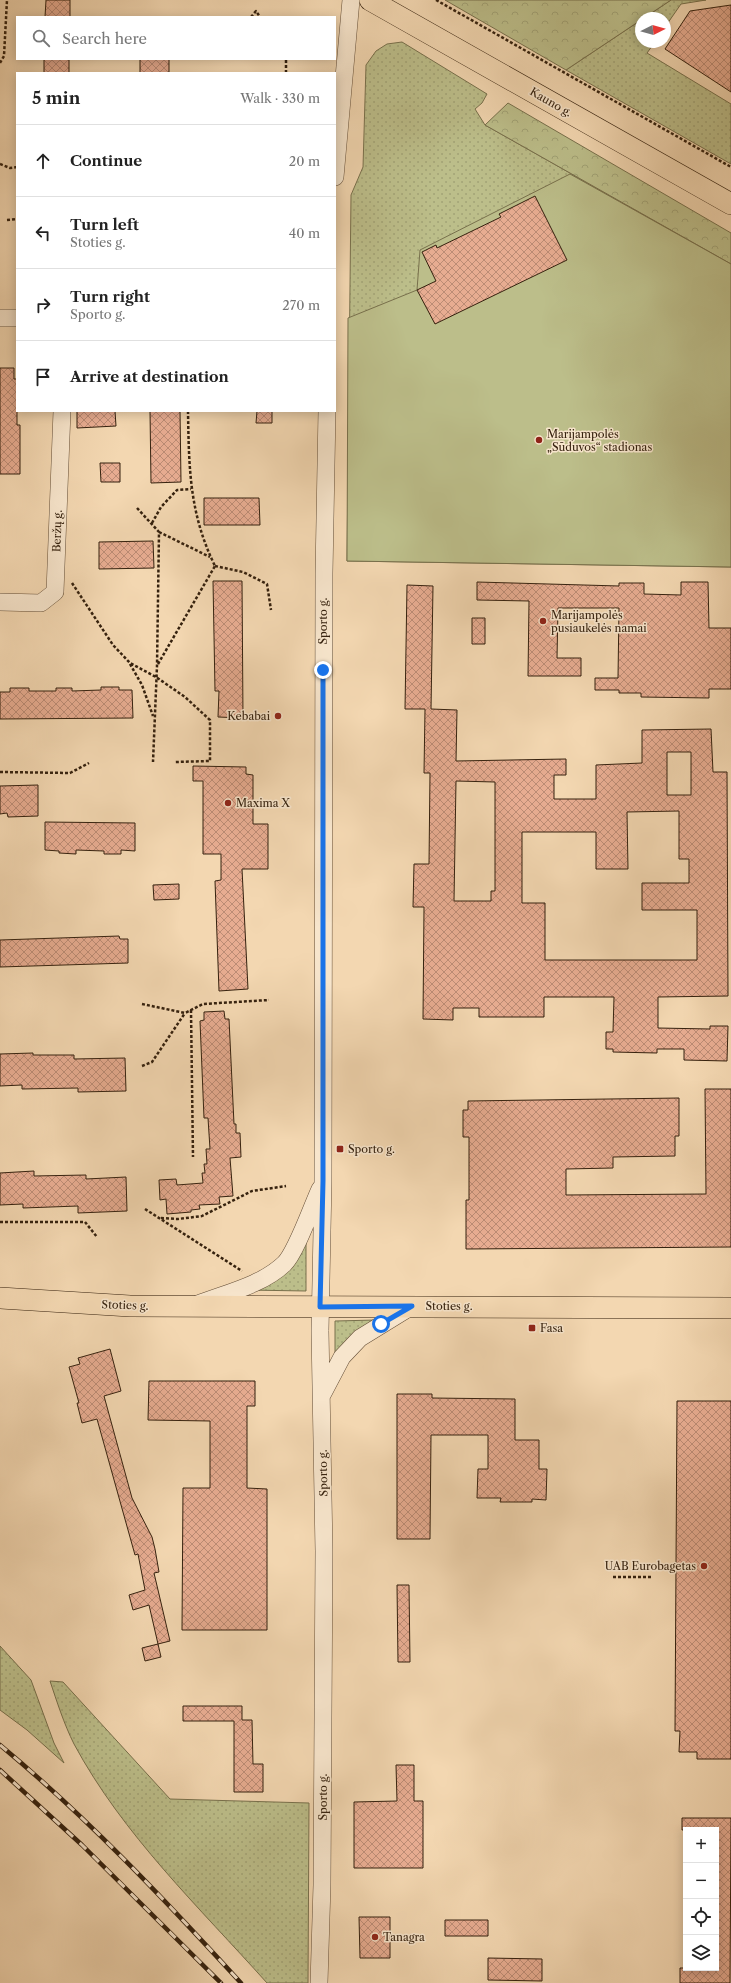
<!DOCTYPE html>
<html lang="en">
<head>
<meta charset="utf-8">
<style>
	:root { --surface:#fff; --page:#f6f6f6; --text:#222; --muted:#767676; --line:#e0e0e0 }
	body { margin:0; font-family:"Libre Caslon Text",serif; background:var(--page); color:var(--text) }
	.controls { position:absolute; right:12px; bottom:12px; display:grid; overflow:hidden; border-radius:0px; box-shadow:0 2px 10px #0003 }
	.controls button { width:36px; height:36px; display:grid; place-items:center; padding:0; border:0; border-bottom:1px solid var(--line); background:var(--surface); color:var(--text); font:20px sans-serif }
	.compass { position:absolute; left:635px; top:12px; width:36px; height:36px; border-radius:50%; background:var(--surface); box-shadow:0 2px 10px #0003; rotate:84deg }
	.stop { position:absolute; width:12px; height:12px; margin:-9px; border:3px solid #1a73e8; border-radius:50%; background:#fff }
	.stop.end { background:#1a73e8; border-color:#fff; box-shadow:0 1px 4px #0008 }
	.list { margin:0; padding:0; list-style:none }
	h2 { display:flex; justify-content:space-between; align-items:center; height:52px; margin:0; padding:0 16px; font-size:17px }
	h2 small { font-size:13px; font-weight:400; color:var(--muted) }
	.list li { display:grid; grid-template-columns:26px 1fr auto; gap:12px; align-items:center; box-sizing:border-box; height:72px; padding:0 16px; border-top:1px solid var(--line) }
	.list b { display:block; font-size:15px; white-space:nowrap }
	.list p { margin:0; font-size:13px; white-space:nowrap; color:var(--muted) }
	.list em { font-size:13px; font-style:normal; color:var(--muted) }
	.icon { flex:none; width:22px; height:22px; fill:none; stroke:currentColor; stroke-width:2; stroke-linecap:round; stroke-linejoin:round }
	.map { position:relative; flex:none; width:731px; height:1983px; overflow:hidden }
	.search { position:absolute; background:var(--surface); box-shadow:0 2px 10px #0003; left:16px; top:16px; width:320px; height:44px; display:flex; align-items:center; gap:10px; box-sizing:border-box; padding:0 14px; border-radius:0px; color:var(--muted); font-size:15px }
	.panel { position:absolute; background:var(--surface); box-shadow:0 2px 10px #0003; left:16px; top:72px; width:320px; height:340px; border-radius:0px }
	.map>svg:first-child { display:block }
	.grass { fill:url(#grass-dots); stroke:#78704c }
	.forest { fill:url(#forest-crowns); stroke:#78704c }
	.garden { fill:#bcbe8a; stroke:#78704c }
	.building { fill:url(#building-cross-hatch); stroke:#35210e; fill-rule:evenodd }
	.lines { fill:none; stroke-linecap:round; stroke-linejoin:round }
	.minor-casing { stroke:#644e37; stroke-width:18 }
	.major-casing { stroke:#35210e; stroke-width:22 }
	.path { stroke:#35210e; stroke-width:2.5; stroke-dasharray:3 2; stroke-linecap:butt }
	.minor { stroke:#f7e5cc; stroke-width:17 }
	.major { stroke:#f3d7b1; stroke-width:21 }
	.rail-casing { stroke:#35210e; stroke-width:4.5 }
	.rail { stroke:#f7e5cc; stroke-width:3; stroke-dasharray:9; stroke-linecap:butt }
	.route { stroke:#1a73e8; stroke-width:5 }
	.poi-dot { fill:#8f2418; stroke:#f7e5cc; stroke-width:1.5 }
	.labels { text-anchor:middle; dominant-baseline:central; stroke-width:3; stroke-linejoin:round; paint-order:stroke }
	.street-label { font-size:11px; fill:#35210e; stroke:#f7e5cc }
	.poi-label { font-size:11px; fill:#35210e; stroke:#f7e5cc; text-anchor:start }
</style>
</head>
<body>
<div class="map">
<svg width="731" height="1983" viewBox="0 0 731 1983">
	<defs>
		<pattern id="grass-dots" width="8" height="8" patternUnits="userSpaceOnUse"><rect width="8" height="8" fill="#bcbe8a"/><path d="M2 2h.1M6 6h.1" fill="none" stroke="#a2a376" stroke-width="1.8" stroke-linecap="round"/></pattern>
		<pattern id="forest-crowns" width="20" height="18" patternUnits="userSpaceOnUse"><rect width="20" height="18" fill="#bcbe8a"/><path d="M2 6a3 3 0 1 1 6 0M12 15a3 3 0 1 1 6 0" fill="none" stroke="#a2a376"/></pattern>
		<pattern id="building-cross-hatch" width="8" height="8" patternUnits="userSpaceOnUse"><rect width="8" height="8" fill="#e7ac91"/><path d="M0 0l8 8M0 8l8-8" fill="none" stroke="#bc8c75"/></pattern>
	</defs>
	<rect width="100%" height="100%" fill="#f3d7b1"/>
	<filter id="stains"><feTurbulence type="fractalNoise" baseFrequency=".005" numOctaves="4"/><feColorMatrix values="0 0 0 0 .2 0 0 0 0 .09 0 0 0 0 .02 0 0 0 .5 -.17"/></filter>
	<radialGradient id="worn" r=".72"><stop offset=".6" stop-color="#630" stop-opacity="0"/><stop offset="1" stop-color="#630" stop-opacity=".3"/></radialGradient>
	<path class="grass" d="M 671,0 L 706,0 L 681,4 L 665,27 L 665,18 L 644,18 Z
		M 641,20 L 641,42 L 655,42 L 647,53 L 731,104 L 731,164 L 566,70 Z
		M 402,42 L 487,94 L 482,103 L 475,109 L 485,125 L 731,264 L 731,567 L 347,561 L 351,195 L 363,167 L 366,65 L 376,51 L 387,44 Z
		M 306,1231 L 306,1291 L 246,1290 Z
		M 376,1320 L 356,1331 L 335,1359 L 335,1321 Z
		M 0,1646 L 31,1680 L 54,1743 L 64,1763 L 27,1730 L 0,1710 Z
		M 50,1681 L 63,1682 L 170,1799 L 309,1803 L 308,1983 L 267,1983 C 199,1907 123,1835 74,1744 C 64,1724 57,1702 50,1681 Z"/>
	<path class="forest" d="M 445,0 L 671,0 L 644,18 L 641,18 L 641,20 L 566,70 Z
		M 508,103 L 731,233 L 731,264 L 485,125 Z"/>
	<path class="garden" d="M 570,174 L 731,264 L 731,567 L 347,561 L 348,318 L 417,290 L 420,250 Z"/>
	<path class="building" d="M 46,0 L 70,0 L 70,17 L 45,17 Z
		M 731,5 L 731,92 L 665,49 L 690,11 Z
		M 44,59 L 69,59 L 69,73 L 44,73 Z
		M 140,59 L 169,59 L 169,73 L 140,73 Z
		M 535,196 L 567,260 L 435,324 L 417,290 L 436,281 L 422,252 L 436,245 L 437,248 L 501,217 L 499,214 Z
		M 0,368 L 14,368 L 14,379 L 17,379 L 17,425 L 20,425 L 20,474 L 0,474 Z
		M 77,411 L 115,411 L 116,426 L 77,428 Z
		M 150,411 L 180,411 L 181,482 L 151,483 Z
		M 257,411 L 272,411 L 272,423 L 256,423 Z
		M 100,463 L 120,463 L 120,482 L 101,482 Z
		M 204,498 L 259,498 L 260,525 L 204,525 Z
		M 153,541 L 154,568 L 99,569 L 99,542 Z
		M 213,581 L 242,581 L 243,718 L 218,717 L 219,691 L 215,691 Z
		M 477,582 L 619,586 L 619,583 L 644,583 L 644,594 L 681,595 L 681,582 L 708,582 L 709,628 L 731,628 L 731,689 L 709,689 L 709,698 L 641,697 L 641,693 L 619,693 L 619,690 L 595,690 L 595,678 L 618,678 L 619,608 L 558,608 L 557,658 L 581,658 L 581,676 L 528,676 L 529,601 L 477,600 Z
		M 407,585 L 433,586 L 431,709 L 457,710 L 456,761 L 566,759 L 566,775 L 554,775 L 554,799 L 596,799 L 596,765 L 642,763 L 642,730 L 711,729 L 713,772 L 727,772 L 728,996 L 658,997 L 658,1028 L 710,1029 L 710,1026 L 728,1026 L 727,1061 L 684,1060 L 684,1049 L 657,1049 L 657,1053 L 613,1052 L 613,1049 L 606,1049 L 606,1032 L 613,1032 L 614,997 L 544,997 L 544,1017 L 479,1017 L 479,1008 L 453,1008 L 453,1020 L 423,1019 L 424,907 L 413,907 L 414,864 L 429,864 L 430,773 L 424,773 L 425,709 L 405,709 ZM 667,752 L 691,752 L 691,795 L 667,795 ZM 456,781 L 495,782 L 495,891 L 491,891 L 491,901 L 454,901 ZM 679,811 L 679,859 L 689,859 L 689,883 L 642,883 L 642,910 L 697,910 L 697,960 L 545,960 L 545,903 L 522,903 L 522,832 L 596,832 L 596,869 L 628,869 L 627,812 Z
		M 472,618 L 485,618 L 485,644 L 472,644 Z
		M 101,687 L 119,687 L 119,690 L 132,690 L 133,718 L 0,719 L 0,692 L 10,692 L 10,688 L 29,688 L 29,691 L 56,691 L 56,688 L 72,688 L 72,691 L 101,690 Z
		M 193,766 L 246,767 L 246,774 L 253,775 L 253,824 L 268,824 L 268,869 L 242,869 L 248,989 L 219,991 L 215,881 L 221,880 L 221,854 L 203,854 L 203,781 L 193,781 Z
		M 38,785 L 38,816 L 8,817 L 7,813 L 0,814 L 0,786 Z
		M 45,822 L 135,823 L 135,851 L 121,850 L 121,854 L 104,854 L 104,851 L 76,850 L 76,854 L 59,853 L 59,851 L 45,850 Z
		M 179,884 L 179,899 L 154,900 L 153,885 Z
		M 119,936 L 120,939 L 128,939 L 128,963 L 0,967 L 0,940 Z
		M 224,1011 L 225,1019 L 229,1019 L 234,1124 L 236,1124 L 236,1133 L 240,1133 L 241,1157 L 230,1158 L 233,1196 L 219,1197 L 220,1204 L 199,1205 L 200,1209 L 191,1210 L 191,1212 L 167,1214 L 166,1199 L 160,1200 L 159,1180 L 176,1179 L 177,1185 L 203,1183 L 202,1173 L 205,1173 L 204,1164 L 207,1164 L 206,1149 L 210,1149 L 208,1118 L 204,1118 L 200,1021 L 204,1020 L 204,1012 Z
		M 33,1053 L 33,1055 L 74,1055 L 74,1059 L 125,1058 L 126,1091 L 78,1092 L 78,1088 L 22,1089 L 22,1085 L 0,1086 L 0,1054 Z
		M 705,1089 L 731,1089 L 731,1247 L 466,1249 L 466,1200 L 469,1200 L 469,1137 L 463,1137 L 463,1110 L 468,1110 L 468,1101 L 679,1098 L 679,1136 L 675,1136 L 675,1156 L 613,1157 L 613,1168 L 566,1169 L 566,1195 L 706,1194 Z
		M 34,1171 L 34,1176 L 86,1175 L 86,1179 L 126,1177 L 127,1211 L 78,1213 L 78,1206 L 23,1208 L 23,1204 L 0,1205 L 0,1173 Z
		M 110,1349 L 121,1391 L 104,1396 L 132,1498 L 152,1537 L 155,1549 L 159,1572 L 154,1573 L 170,1641 L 158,1644 L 149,1605 L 133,1610 L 129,1595 L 145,1590 L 138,1554 L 135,1555 L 97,1419 L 82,1423 L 77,1403 L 79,1403 L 69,1367 L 80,1364 L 78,1358 Z
		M 149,1381 L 255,1381 L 255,1406 L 247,1406 L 247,1488 L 267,1489 L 267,1630 L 182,1630 L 183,1488 L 210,1488 L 210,1421 L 148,1420 Z
		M 397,1394 L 432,1394 L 432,1398 L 515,1399 L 515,1440 L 539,1440 L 539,1469 L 547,1469 L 546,1500 L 532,1499 L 532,1502 L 500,1502 L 501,1498 L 477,1498 L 478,1469 L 488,1469 L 488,1435 L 431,1435 L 430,1539 L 397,1539 Z
		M 677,1401 L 731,1401 L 731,1759 L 697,1759 L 697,1752 L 679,1752 L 680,1731 L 675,1731 Z
		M 397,1585 L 409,1585 L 410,1662 L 398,1662 Z
		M 158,1644 L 161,1657 L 145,1661 L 142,1648 Z
		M 183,1706 L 242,1706 L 242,1720 L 252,1720 L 253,1764 L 263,1764 L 263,1792 L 234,1792 L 234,1721 L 183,1721 Z
		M 396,1765 L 414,1765 L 414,1801 L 423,1801 L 423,1868 L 354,1868 L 354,1802 L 397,1801 Z
		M 682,1818 L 731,1818 L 730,1983 L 680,1983 L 680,1968 L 716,1968 L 716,1830 L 682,1830 Z
		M 359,1917 L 390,1917 L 390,1958 L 360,1958 Z
		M 445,1920 L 488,1920 L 488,1936 L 445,1936 Z
		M 488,1958 L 542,1959 L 542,1981 L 488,1980 Z"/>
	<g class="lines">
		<defs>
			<path id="minor" d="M 335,177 L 351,0
				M 0,318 L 17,318
				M 0,602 L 41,603 L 55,592 L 62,411
				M 198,1304 C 226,1293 262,1285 284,1264 C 296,1253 312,1206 320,1189
				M 322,1395 L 342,1357 L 360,1338 L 412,1306
				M 319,1983 L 322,1885 L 324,1551 L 320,1331 L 323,1181 L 324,573 L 327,411"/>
			<path id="major" d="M 370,0 L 731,204
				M 0,1298 L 130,1306 L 731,1308"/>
		</defs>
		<use href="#minor" class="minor-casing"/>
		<use href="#major" class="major-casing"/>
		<path class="path" d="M 436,0 L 731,167
			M 251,17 L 256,11 L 260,17
			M 0,63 L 4,56 L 7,0
			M 286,73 L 286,59
			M 0,164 L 10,168 L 17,167
			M 7,220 L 17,219
			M 188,411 C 189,467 189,513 215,566
			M 137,508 L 159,532 L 157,666 L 153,762
			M 152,523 L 161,507 L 177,490 L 191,489
			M 159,532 L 210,557
			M 215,566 L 243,572 L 267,584 L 271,610
			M 72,583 L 113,645 L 130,663 L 156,677 L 185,697 L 210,720 L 210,761 L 175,762
			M 130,664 L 142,685 L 153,716
			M 158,664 L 215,566
			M 0,772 L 70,773 L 89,763
			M 142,1004 L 185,1013 L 203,1004 L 269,1000
			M 191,1010 L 193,1157
			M 142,1066 L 152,1062 L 185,1013
			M 145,1209 L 242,1271
			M 161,1218 L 178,1219 L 202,1216 L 252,1191 L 286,1186
			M 0,1222 L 85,1222 L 97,1237
			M 613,1577 L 651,1577"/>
		<use href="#minor" class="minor"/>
		<use href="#major" class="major"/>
		<defs>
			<path id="rail" d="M 0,1745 C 87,1817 165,1900 241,1983
				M 0,1770 L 82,1845 L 221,1983"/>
		</defs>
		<use href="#rail" class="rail-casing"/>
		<use href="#rail" class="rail"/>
	</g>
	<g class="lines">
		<path class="route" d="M 323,670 L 323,1181 L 320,1307 L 412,1306 L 381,1324"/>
	</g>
	<g class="poi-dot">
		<circle cx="539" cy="440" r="4"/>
		<circle cx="543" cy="621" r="4"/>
		<circle cx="278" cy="716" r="4"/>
		<circle cx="228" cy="803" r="4"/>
		<rect x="336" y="1145" width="8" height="8" rx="2"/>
		<rect x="528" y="1324" width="8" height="8" rx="2"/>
		<circle cx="704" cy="1566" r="4"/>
		<circle cx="375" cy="1937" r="4"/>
	</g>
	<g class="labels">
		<g class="street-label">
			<text transform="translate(551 102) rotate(30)">Kauno g.</text>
			<text transform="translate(57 531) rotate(-88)">Beržų g.</text>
			<text transform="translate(323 621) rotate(-90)">Sporto g.</text>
			<text transform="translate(125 1305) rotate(2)">Stoties g.</text>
			<text x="449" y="1306">Stoties g.</text>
			<text transform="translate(323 1473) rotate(-91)">Sporto g.</text>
			<text transform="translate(323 1797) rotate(-90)">Sporto g.</text>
		</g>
		<g class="poi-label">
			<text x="547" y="434">Marijampolės<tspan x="547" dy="13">„Sūduvos“ stadionas</tspan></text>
			<text x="551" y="615">Marijampolės<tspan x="551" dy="13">pusiaukelės namai</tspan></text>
			<text x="270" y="716" text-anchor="end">Kebabai</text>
			<text x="236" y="803">Maxima X</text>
			<text x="348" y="1149">Sporto g.</text>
			<text x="540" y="1328">Fasa</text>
			<text x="696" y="1566" text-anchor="end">UAB Eurobagetas</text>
			<text x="383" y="1937">Tanagra</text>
		</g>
	</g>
	<rect width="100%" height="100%" filter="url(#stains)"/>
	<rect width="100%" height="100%" fill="url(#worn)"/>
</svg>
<div class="controls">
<button>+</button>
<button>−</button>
<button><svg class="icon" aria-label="locate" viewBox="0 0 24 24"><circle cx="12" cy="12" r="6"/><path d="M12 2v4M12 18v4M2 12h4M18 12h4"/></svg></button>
<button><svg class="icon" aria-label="layers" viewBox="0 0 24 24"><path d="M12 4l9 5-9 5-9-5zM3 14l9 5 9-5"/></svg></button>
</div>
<svg class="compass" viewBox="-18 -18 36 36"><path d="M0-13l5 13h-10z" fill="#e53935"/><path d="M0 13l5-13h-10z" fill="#767676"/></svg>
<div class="stop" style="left:381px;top:1324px"></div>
<div class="stop end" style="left:323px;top:670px"></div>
<div class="search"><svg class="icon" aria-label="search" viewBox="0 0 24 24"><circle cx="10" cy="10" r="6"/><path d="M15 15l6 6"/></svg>Search here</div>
<section class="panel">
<h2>5 min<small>Walk · 330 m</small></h2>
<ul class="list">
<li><svg class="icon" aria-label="ahead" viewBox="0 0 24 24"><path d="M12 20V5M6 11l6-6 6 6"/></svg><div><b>Continue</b></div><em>20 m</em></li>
<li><svg class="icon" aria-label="left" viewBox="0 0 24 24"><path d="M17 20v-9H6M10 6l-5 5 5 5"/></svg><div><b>Turn left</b><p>Stoties g.</p></div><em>40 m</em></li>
<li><svg class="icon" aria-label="right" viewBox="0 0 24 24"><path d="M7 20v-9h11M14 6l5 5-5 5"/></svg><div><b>Turn right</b><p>Sporto g.</p></div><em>270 m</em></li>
<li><svg class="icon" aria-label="arrive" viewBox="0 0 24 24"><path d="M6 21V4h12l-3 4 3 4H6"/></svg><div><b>Arrive at destination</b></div></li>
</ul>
</section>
</div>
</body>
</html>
